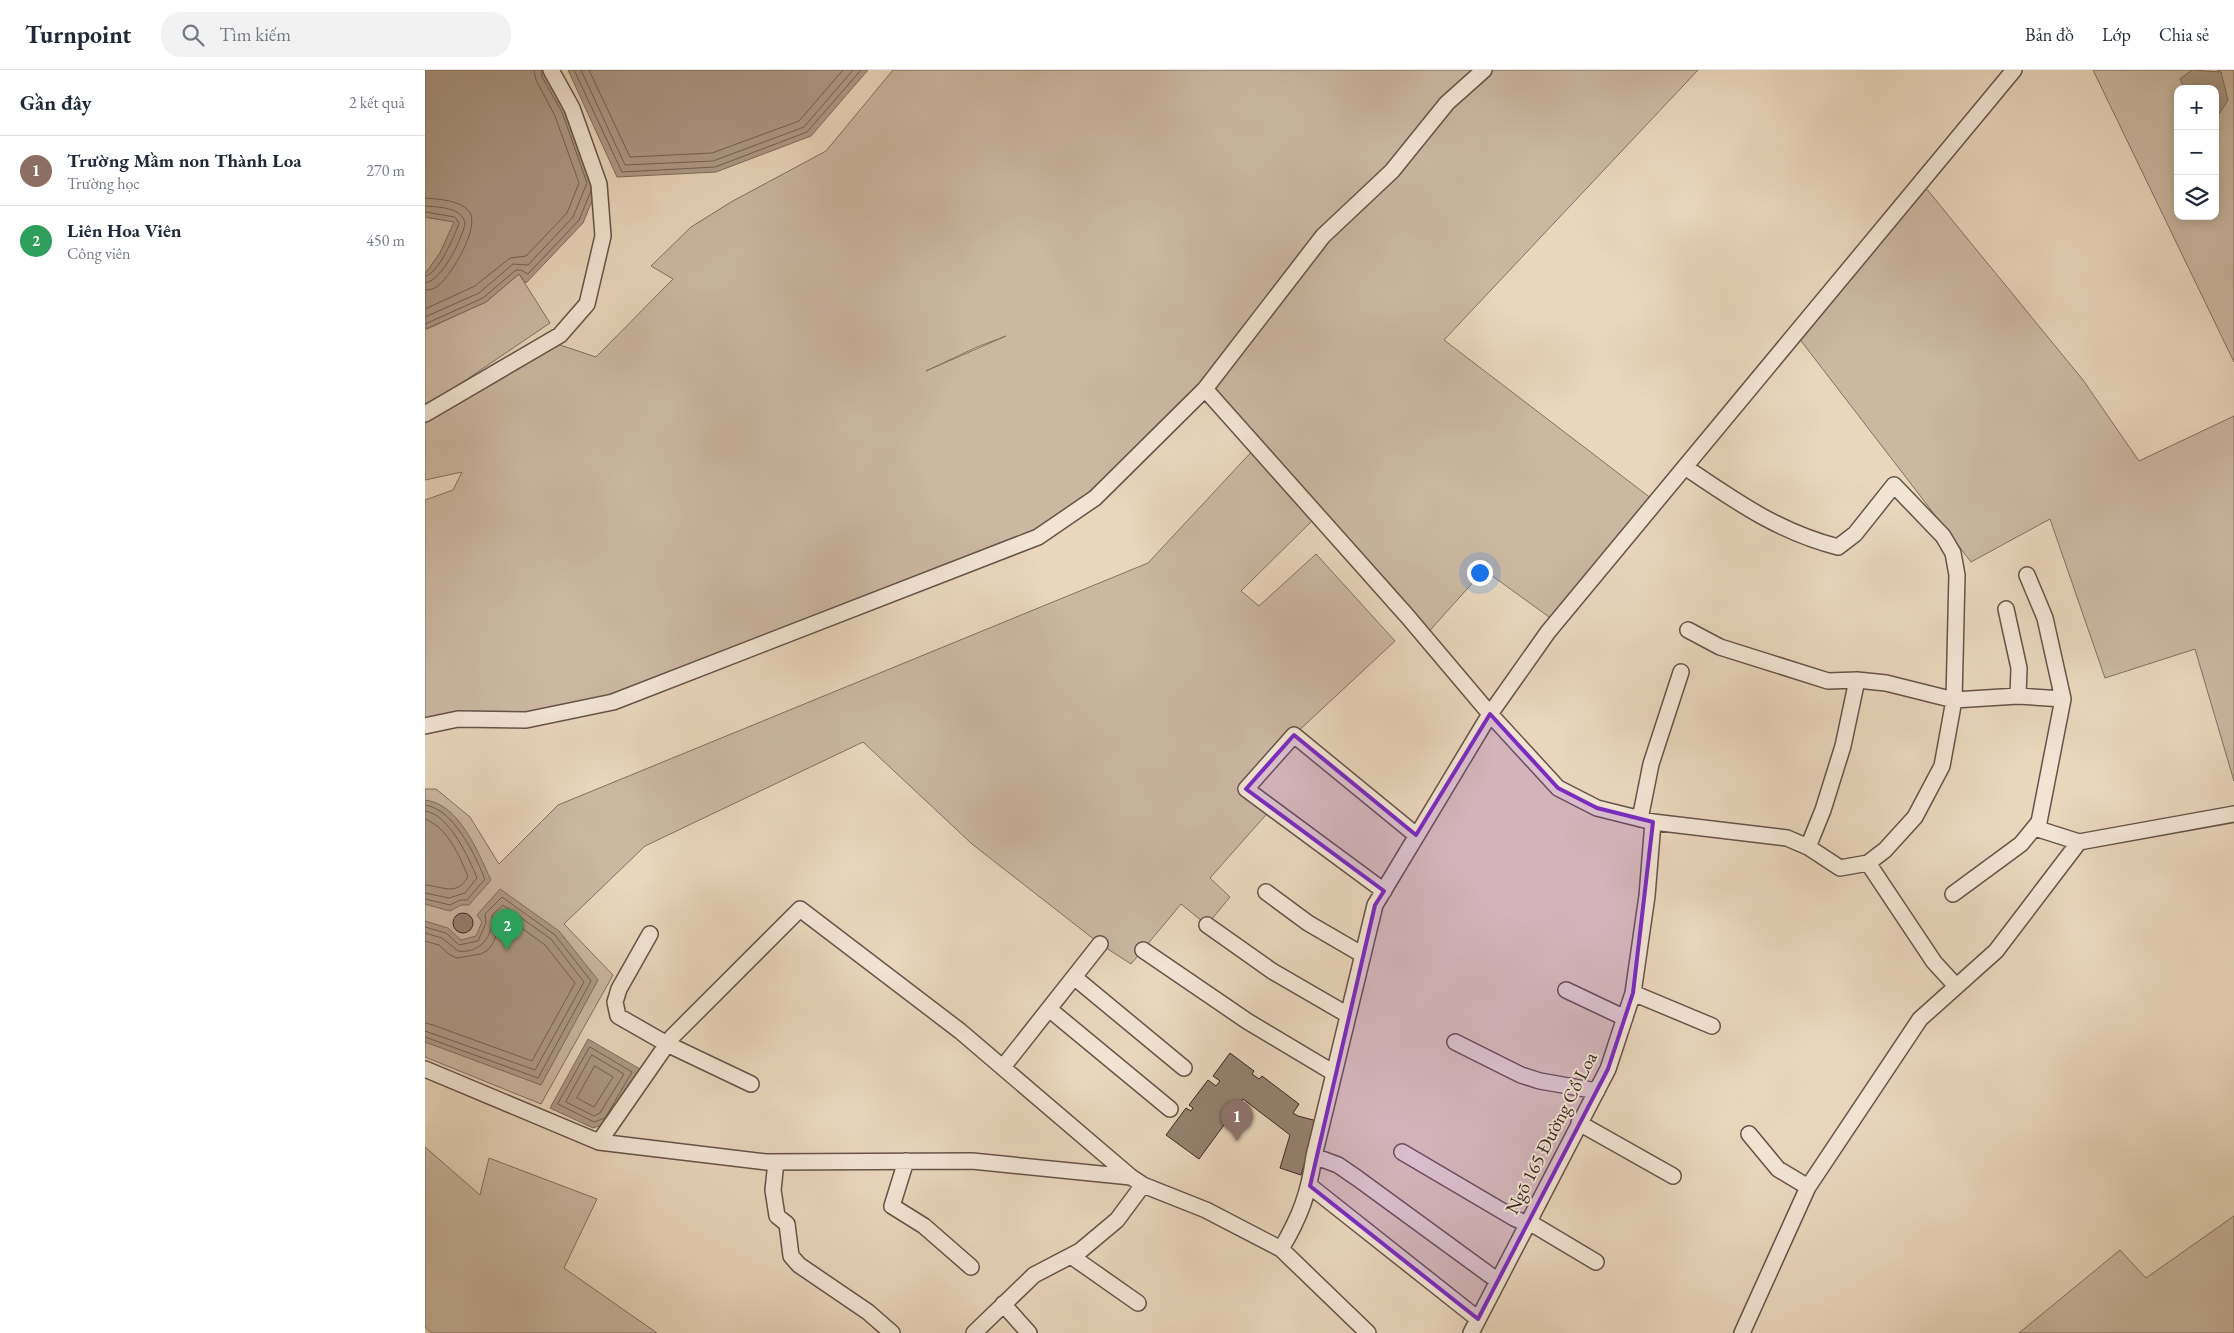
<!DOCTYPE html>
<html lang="vi">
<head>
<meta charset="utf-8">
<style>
	:root { --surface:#fff; --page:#f2f2f3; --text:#1f2937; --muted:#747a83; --line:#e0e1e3; --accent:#8f2418 }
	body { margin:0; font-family:"EB Garamond",serif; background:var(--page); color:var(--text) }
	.controls { position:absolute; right:15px; top:15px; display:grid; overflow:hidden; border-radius:10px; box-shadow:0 2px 12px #0003 }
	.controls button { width:45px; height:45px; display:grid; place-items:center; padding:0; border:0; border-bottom:1px solid var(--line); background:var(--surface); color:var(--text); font:25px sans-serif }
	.you { position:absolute; left:1054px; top:502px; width:18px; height:18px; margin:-12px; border:4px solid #fff; border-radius:50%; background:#1a73e8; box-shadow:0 0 0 8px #1a73e833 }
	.badge { display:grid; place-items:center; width:32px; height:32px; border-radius:50%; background:var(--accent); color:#fff; font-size:16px; font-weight:700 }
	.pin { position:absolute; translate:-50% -41px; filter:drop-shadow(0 1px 2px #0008) }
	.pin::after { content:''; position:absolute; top:26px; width:18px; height:15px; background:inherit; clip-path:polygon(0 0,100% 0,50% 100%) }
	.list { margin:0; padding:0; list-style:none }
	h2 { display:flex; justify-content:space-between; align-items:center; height:65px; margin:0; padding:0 20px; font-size:21px }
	h2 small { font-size:16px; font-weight:400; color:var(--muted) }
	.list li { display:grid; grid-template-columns:32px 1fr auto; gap:15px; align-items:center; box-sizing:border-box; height:70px; padding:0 20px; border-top:1px solid var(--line) }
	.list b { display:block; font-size:19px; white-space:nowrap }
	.list p { margin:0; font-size:16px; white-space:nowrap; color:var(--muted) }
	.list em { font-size:16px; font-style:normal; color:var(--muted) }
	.icon { flex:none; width:28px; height:28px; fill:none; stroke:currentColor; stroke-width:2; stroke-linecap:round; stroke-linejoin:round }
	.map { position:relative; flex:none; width:1809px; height:1263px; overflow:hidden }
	header { display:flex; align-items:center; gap:30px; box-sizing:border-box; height:70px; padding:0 25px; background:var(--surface); border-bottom:1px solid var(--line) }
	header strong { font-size:24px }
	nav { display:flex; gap:28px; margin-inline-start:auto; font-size:18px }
	.search { width:350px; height:45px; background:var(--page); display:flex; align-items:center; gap:12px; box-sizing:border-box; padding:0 18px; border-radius:20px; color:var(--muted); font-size:19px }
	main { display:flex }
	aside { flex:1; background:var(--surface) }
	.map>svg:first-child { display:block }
	.green { fill:#cbb8a1; stroke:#827061; fill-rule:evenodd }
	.water { fill:#ae9a87; stroke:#806c5e }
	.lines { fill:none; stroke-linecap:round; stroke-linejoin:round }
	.shore { stroke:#746054; stroke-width:1 }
	.building { fill:#958271; stroke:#3a2721 }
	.minor-casing { stroke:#665348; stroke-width:18 }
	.minor { stroke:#f1e4d3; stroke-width:15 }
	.marked { fill:#7b2cbf; fill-opacity:0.2; stroke:#7b2cbf; stroke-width:4; stroke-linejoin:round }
	.labels { text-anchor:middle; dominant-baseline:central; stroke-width:4; stroke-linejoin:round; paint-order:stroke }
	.street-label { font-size:19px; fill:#3a2721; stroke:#f1e4d3 }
</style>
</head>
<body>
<header>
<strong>Turnpoint</strong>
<div class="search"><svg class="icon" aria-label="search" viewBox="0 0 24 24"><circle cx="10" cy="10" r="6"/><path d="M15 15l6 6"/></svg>Tìm kiếm</div>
<nav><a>Bản đồ</a><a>Lớp</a><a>Chia sẻ</a></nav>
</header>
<main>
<aside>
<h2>Gần đây<small>2 kết quả</small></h2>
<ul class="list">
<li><span class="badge" style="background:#8d6e63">1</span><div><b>Trường Mầm non Thành Loa</b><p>Trường học</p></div><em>270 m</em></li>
<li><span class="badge" style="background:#2e9e5b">2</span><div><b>Liên Hoa Viên</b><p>Công viên</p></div><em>450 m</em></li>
</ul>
</aside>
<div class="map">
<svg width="1809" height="1263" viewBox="0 0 1809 1263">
	<rect width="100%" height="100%" fill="#e9d6bb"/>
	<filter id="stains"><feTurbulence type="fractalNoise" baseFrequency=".004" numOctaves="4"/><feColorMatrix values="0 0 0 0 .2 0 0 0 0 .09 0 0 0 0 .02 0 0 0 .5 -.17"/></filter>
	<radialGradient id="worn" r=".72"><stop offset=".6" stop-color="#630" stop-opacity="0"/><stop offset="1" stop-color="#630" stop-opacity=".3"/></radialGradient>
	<path class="green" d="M 468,0 L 1273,0 L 1019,270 L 1231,432 L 1131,552 L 1059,500 L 1000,566 L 892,446 L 816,521 L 834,536 L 891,484 L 970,571 L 869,665 L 821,718 L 847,738 L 785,808 L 805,827 L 782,855 L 756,834 L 706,894 L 675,874 L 547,774 L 438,672 L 220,776 L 139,854 L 188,905 L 116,1034 L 0,987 L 0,719 L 11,719 L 45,747 L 74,794 L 133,735 L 723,493 L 831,377 L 780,320 L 726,374 L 613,467 L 188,632 L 0,656 L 0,430 L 28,420 L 37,402 L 0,410 L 0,257 L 2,259 L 61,232 L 94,204 L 125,253 L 29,318 L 123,271 L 171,287 L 248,209 L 226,196 L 266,157 L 306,132 L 401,81 ZM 581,266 L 501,301 L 552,277 Z
		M 1668,0 L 1767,0 L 1756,9 L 1760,19 L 1753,19 L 1753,146 L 1790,146 L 1790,46 L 1794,44 L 1796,2 L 1792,0 L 1809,0 L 1809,292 Z
		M 1496,112 L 1658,310 L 1714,391 L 1809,346 L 1809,711 L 1770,579 L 1680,608 L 1625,449 L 1546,492 L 1370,263 Z
		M 0,147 L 30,152 L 15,183 L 0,204 Z
		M 0,1077 L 55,1125 L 64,1088 L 172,1129 L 139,1198 L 232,1263 L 7,1263 L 0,1257 Z
		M 1809,1146 L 1809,1263 L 1594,1263 L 1695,1180 L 1721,1208 Z"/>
	<path class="water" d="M 0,0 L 126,0 L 174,114 L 158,153 L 101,213 L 94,204 L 61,232 L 1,259 L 0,204 L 15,183 L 29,152 L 0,147 Z
		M 143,0 L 443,0 L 386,66 L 291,102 L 192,107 Z
		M 1767,0 L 1796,2 L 1803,30 L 1794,44 L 1790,46 L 1790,19 L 1760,19 L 1755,9 Z
		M 0,730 C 35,734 53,783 66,810 L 44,835 L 36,835 L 25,841 L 0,834 Z
		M 75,819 L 134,861 L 173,910 L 116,1015 L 0,972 L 0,851 L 23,858 L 36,870 L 51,866 L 57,852 L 52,845 Z
		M 163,969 L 215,999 L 183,1053 L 168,1058 L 125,1038 Z"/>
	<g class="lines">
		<path class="shore" d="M 149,0 L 197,102 L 290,97 L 382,62 L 436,0
			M 156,0 L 200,95 L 288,91 L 379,57 L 428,0
			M 164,0 L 205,87 L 287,83 L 374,51 L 418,0
			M 0,128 C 12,129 35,130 44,141 C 56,156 27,204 14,215 C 10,219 5,220 0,220
			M 0,136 C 13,137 37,137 40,153 C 38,168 16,212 0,213
			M 0,142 L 30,147 L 34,153 C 30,165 13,205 0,206
			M 0,239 L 50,216 L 85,188 L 101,186 L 142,143 L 154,113 L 130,46 L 111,10 L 109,0
			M 0,247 L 54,223 L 88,194 L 103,195 L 148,147 L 162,113 L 137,42 L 117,7 L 116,0
			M 0,254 L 58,228 L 91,200 L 96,200 L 103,204 L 154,150 L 166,121
			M 0,735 C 29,739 50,785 60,809 L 42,830 L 35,830 L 25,835 L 0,829
			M 0,741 C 24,744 44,788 52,808 L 40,823 L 24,828 L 0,823
			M 0,749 C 22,757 35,786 43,807 C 31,827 18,816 0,815
			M 0,857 L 21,863 L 34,875 L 53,871 L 61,853 L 60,844 L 77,827 L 130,865 L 166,911 L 113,1008 L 0,967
			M 0,863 L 17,868 L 33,881 C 55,884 69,866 67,845 L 78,835 L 126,869 L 159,912 L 110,1000 L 0,961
			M 0,871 L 14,875 L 25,885 L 32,888 L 56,884 L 63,880 L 68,873 L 75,856 L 75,848 L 79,845 L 120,875 L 150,913 L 107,991 L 8,955 L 0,953
			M 165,977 L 207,1002 L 180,1048 L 169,1052 L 133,1034 Z
			M 167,985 L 199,1004 L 175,1043 L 169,1046 L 141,1032 Z
			M 170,996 L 188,1007 L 169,1037 L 152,1028 Z"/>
	</g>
	<path class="building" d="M28 853a10 10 0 1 1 20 0a10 10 0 1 1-20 0Z
		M 805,983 L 829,1001 L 827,1004 L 834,1009 L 837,1006 L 874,1034 L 868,1043 L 873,1046 L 892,1051 L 876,1105 L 855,1098 L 865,1065 L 818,1029 L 774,1089 L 741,1065 L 761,1038 L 766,1041 L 768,1038 L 764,1035 L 783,1010 L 791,1016 L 795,1011 L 788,1006 Z"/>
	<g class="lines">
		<defs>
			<path id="minor" d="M 780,319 L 983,547 L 1065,644 L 1133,718 L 1172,738 L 1228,752 L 1362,768 L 1383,777 L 1415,798 L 1443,793 L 1460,780 L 1490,747 L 1517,696 L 1529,630 L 1532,505 L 1528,483 L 1518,466 L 1469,415 L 1430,464 L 1413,477 C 1354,462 1310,431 1260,397
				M 0,344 L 135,265 L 162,234 L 178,166 L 174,114 L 147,38 L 126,0
				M 1581,539 L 1594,598 L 1593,626
				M 1263,560 L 1295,577 L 1403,611 L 1432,610 L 1461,613 L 1529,630 L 1593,626 L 1638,629
				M 0,656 L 33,649 L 101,650 L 188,632 L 613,467 L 670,428 L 780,319 L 898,166 L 967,101 L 1022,33 L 1059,0
				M 1215,749 L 1226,694 L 1256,602
				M 1610,758 L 1654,772
				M 1383,777 L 1398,740 L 1418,676 L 1432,610
				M 1443,793 L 1509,892 L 1531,916
				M 959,821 L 821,719 L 869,665 L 991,765
				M 841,822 L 883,853 L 938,885
				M 1528,824 L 1596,774 L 1614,752 L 1638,629 L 1620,548 L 1602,505
				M 782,855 L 847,901 L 923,945
				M 225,864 L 194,919 L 190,932 L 193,946 L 242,974 L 326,1014
				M 718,880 L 822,951 L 909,1003
				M 649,907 L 759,998
				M 1141,920 L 1200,948
				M 1208,923 L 1287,956
				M 624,939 L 745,1039
				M 1030,972 L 1096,1005 L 1115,1011 L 1172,1021
				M 578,997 L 675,874
				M 0,999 L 174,1072 L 341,1092 L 547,1091 L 706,1107
				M 1154,1053 L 1248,1106
				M 1324,1064 L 1353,1099 L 1383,1117
				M 174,1072 L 247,967 L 375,839 L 535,961 L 706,1107 L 718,1115 L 781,1140 L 856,1179 L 943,1263
				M 977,1082 L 1089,1148 L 1102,1154
				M 889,1086 L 913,1095 L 932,1108 L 1073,1211
				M 481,1091 L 467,1136 L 499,1156 L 546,1197
				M 351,1092 L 348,1120 L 352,1146 L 362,1154 L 366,1186 L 374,1195 L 443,1242 L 467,1263
				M 885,1116 L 1053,1249
				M 1104,1152 L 1171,1192
				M 856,1179 C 875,1147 884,1123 889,1086 L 950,835 L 1065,644 L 1123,562 L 1589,0
				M 646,1186 L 713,1233
				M 578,1234 L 604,1263
				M 549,1263 L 609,1205 L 655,1181 L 692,1150 L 718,1115
				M 1046,1263 L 1183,999 L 1208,923 L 1222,826 L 1228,752
				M 1317,1263 L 1383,1117 L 1495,949 L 1571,881 L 1654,772 L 1809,744"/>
		</defs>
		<use href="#minor" class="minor-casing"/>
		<use href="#minor" class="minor"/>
	</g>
	<path class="marked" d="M 1065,644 L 1133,718 L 1172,738 L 1228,752 L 1208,923 L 1183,999 L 1053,1249 L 885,1116 L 950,835 L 959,821 L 821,719 L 869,665 L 991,765 Z"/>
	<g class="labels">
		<g class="street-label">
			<text transform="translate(1126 1063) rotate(-63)">Ngõ 165 Đường Cổ Loa</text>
		</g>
	</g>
	<rect width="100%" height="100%" filter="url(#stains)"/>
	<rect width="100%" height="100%" fill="url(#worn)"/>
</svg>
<div class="controls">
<button>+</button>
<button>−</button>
<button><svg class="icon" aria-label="layers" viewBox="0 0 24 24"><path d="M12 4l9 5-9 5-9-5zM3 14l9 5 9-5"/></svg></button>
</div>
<div class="you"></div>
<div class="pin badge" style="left:812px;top:1071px;background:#8d6e63">1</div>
<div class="pin badge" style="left:82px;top:880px;background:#2e9e5b">2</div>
</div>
</main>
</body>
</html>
